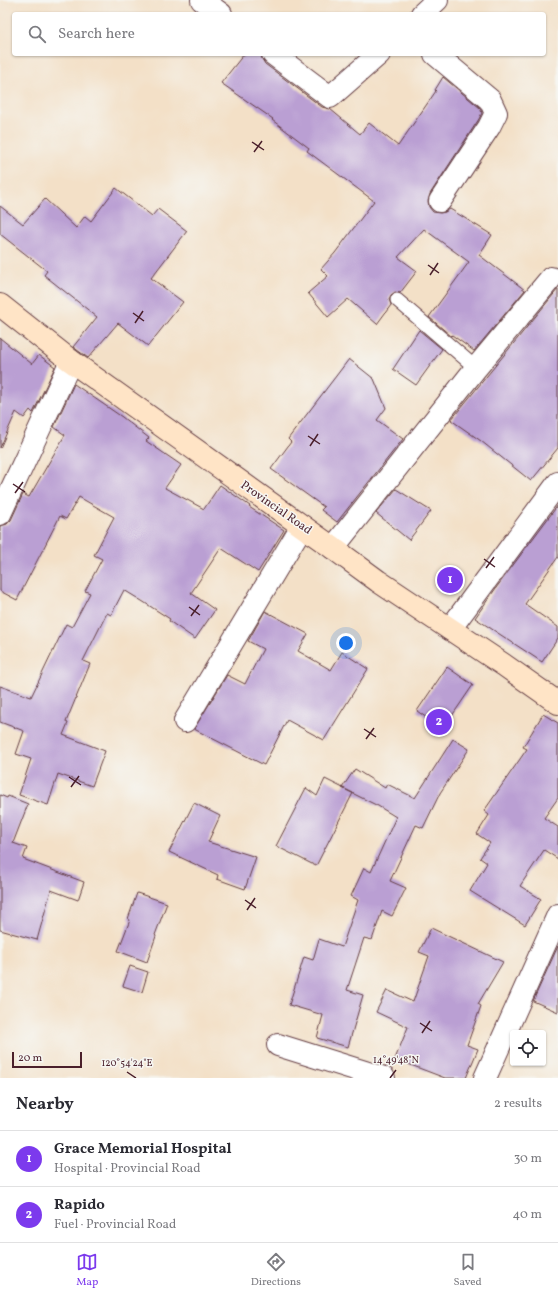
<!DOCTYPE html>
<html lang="en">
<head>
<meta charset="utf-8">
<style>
	:root { --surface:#fff; --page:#f2f2f3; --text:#2b2b33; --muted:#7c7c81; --line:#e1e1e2; --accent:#7c3aed }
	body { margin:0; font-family:Vollkorn,serif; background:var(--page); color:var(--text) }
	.controls { position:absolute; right:12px; bottom:12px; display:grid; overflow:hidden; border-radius:4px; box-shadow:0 1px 3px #0004 }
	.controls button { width:36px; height:36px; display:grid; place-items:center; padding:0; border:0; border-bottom:1px solid var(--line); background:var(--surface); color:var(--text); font:20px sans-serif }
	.scale { position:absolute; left:12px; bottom:10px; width:70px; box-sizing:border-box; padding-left:4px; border:2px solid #4a1f2b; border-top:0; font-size:11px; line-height:14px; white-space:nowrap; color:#4a1f2b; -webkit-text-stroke:3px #f6f6f2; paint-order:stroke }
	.you { position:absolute; left:346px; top:643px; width:14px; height:14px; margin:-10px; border:3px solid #fff; border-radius:50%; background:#1a73e8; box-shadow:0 0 0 6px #1a73e833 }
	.badge { display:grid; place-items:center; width:26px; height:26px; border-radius:50%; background:var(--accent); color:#fff; font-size:13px; font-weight:700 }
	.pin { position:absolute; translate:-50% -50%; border:2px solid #fff; box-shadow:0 1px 4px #0006 }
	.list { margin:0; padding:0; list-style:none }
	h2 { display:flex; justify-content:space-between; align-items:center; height:52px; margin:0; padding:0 16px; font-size:17px }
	h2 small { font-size:13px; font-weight:400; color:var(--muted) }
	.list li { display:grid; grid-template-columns:26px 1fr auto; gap:12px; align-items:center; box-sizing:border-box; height:56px; padding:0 16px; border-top:1px solid var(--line) }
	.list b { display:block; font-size:15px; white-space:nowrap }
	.list p { margin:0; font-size:13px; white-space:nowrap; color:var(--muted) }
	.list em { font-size:13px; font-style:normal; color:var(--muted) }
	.icon { flex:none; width:22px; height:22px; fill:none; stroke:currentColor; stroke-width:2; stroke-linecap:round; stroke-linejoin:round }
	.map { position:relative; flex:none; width:558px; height:1078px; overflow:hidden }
	.search { position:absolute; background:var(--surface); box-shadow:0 1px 3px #0004; left:12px; right:12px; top:12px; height:44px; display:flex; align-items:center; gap:10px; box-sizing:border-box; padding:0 14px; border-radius:4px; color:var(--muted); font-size:15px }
	.sheet { height:164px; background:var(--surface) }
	nav { display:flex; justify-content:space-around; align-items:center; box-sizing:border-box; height:56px; border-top:1px solid var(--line); background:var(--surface); font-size:11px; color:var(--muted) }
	nav a { display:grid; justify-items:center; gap:2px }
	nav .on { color:var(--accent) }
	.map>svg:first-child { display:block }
	.building { fill:#ba9fd3 }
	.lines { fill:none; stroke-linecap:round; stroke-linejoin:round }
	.service-casing { stroke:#633c42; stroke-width:15 }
	.minor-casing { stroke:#633c42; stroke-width:24 }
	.secondary-casing { stroke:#633c42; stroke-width:24 }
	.service { stroke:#fff; stroke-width:13 }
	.minor { stroke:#fff; stroke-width:22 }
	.secondary { stroke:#ffe4c6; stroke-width:22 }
	.ticks { fill:none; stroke:#4a1f2b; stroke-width:1.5 }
	.labels { text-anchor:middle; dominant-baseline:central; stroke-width:3; stroke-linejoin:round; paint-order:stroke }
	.street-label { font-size:12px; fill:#4a1f2b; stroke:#f6f6f2 }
	.ticks-label { font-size:10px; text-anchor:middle; fill:#4a1f2b; stroke:#f6f6f2; stroke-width:3; stroke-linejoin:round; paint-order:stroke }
</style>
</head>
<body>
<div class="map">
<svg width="558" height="1078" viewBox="0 0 558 1078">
	<rect width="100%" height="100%" fill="#f6f6f2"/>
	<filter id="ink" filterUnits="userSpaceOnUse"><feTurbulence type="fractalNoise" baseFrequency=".025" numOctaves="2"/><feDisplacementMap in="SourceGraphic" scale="8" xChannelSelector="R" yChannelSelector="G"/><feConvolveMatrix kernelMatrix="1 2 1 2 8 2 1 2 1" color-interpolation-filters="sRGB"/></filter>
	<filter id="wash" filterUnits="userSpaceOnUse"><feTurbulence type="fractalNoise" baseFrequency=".012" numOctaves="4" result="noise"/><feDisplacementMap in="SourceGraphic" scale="16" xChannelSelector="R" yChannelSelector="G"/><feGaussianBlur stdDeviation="0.9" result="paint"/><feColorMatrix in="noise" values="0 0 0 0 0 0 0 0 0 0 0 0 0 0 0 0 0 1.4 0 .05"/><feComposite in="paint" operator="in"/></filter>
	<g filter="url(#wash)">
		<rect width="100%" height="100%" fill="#f3e0c7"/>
		<g id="blocks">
			<path class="building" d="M 244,54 L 261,54 L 262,59 L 265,64 L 322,107 L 330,109 L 360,134 L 369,123 L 398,146 L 436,91 L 435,90 L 443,77 L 480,108 L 482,113 L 479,119 L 430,194 L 428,201 L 429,207 L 433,212 L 440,213 L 445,212 L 450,209 L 492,235 L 479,255 L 525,290 L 474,351 L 452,335 L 451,336 L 429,317 L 469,262 L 424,229 L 398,257 L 417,271 L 400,293 L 395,292 L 391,295 L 389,299 L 391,305 L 377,324 L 348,299 L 328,317 L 308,293 L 328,276 L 321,269 L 335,253 L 374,201 L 307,151 L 309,148 L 272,120 L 273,119 L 221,83 Z
				M 116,188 L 152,216 L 158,209 L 187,231 L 151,278 L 183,302 L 148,346 L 118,323 L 88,358 L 73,347 L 97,317 L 44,275 L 47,271 L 0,234 L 0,206 L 23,224 L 45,199 L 76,228 L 85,216 L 91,221 Z
				M 558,289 L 558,448 L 531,481 L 481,441 L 451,420 Z
				M 419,330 L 442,349 L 416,385 L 393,369 Z
				M 0,338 L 32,364 L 39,355 L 55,367 L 33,413 L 30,410 L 24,418 L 16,412 L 0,448 Z
				M 349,359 L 374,379 L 386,408 L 377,420 L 403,439 L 337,522 L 321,510 L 324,507 L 271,469 L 291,442 L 288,439 Z
				M 74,384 L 122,417 L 149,438 L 146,441 L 181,465 L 165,488 L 204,509 L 220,485 L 250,506 L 249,507 L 284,530 L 258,572 L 221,548 L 191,593 L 215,610 L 195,639 L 169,621 L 170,619 L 142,601 L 124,590 L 111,615 L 107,613 L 83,661 L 90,664 L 66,722 L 68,723 L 63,735 L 105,751 L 92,786 L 58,774 L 48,805 L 19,795 L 31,759 L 16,754 L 24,731 L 0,722 L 0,686 L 31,697 L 66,624 L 72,627 L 90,593 L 85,591 L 102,559 L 94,555 L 114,517 L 79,497 L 66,519 L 60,516 L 17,600 L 0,591 L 0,526 L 7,524 L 11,520 L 23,494 L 29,497 L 65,435 L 54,427 Z
				M 396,489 L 431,511 L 409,540 L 376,513 Z
				M 558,505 L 558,557 L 525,604 L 558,627 L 558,638 L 542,662 L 475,618 L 496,588 Z
				M 265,611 L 308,634 L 298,651 L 331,670 L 342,652 L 368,669 L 324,740 L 287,720 L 264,765 L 194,729 L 227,675 L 245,684 L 263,649 L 248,641 Z
				M 447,667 L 473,685 L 443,729 L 417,711 Z
				M 543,714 L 558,723 L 558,798 L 544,818 L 558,827 L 558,859 L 544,850 L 520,886 L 541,899 L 525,925 L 470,891 L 487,863 L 480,858 L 490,843 L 477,834 L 489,815 L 484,811 L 527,749 L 523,747 Z
				M 453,739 L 469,749 L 440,793 L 423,828 L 416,825 L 390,881 L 406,888 L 392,916 L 382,911 L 372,940 L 364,938 L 347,990 L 363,995 L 348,1047 L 317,1038 L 323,1015 L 289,1005 L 304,957 L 313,960 L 319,939 L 342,947 L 358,900 L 351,896 L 364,868 L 371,872 L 396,817 L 378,806 L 342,788 L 355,769 L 385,788 L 387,784 L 415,798 Z
				M 325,779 L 353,793 L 316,866 L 276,846 L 306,788 L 317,796 Z
				M 0,795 L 7,798 L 8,796 L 28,804 L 13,843 L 27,848 L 23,859 L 84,882 L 78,900 L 51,890 L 37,940 L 0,930 Z
				M 194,803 L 220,816 L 208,842 L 256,857 L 245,889 L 217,879 L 218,875 L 169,852 Z
				M 137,893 L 167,903 L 155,935 L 156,936 L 147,962 L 118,951 L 130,920 L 128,919 Z
				M 431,928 L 503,962 L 478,1004 L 481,1006 L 467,1045 L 478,1049 L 466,1078 L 445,1078 L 395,1059 L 408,1027 L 376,1012 L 387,990 L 413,1002 L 429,956 L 419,952 Z
				M 558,946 L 558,1012 L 533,1001 Z
				M 130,966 L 148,972 L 142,992 L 123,986 Z"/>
		</g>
	</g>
	<g filter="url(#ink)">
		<use href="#blocks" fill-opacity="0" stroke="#633c42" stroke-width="1"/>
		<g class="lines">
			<defs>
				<path id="service" d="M 397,300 L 476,368"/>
				<path id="minor" d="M 202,0 L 221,14
					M 422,14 L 437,0
					M 273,54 L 330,97 L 379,54
					M 435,54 L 490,100 L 496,113 L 489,127 L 440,201
					M 0,514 L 71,361
					M 333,548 L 476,368 L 551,278
					M 450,629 L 558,483
					M 185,721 L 302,526
					M 278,1045 L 384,1078
					M 485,1078 L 558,915"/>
				<path id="secondary" d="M 0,305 L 71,361 L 333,548 L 378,581 L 504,665 L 558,703"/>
			</defs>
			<use href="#service" class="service-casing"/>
			<use href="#minor" class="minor-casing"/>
			<use href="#secondary" class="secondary-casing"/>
			<use href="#service" class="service"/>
			<use href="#minor" class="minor"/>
			<use href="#secondary" class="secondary"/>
		</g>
	</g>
	<path class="ticks" d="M 252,142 L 264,150M 254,152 L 262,141M 428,265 L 439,273M 430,275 L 438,263M 133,313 L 144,321M 135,323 L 143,311M 308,436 L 320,444M 310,446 L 318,434M 13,484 L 25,492M 15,493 L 23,482M 484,559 L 495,567M 486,568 L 494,557M 189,607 L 200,615M 191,616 L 199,605M 364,729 L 376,737M 366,739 L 374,728M 69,777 L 81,785M 71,787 L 79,776M 245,900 L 256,908M 247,910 L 255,898M 420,1023 L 432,1031M 422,1033 L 430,1021M 127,1072 L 136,1078M 390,1078 L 396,1070"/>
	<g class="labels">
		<g class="street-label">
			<text transform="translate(276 508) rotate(35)">Provincial Road</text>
		</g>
	</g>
	<g class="ticks-label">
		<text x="396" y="1063">14°49'48"N</text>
		<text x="127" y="1066">120°54'24"E</text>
	</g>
</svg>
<div class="controls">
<button><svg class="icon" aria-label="locate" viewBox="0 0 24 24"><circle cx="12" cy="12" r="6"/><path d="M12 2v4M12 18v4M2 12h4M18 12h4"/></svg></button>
</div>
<div class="scale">20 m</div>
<div class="you"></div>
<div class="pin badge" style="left:450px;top:580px">1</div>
<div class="pin badge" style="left:439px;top:722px">2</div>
<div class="search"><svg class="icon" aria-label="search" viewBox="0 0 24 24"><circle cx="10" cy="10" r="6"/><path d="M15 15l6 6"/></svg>Search here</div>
</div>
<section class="sheet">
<h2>Nearby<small>2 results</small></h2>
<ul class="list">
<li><span class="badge">1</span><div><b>Grace Memorial Hospital</b><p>Hospital · Provincial Road</p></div><em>30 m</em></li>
<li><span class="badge">2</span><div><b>Rapido</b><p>Fuel · Provincial Road</p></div><em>40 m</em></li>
</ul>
</section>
<nav>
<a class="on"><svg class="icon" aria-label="map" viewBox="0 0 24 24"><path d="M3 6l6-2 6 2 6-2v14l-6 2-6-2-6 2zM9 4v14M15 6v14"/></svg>Map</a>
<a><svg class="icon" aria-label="directions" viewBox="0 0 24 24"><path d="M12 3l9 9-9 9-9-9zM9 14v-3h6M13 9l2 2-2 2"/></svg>Directions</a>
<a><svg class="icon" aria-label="saved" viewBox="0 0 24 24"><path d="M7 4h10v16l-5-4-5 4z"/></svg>Saved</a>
</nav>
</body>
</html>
